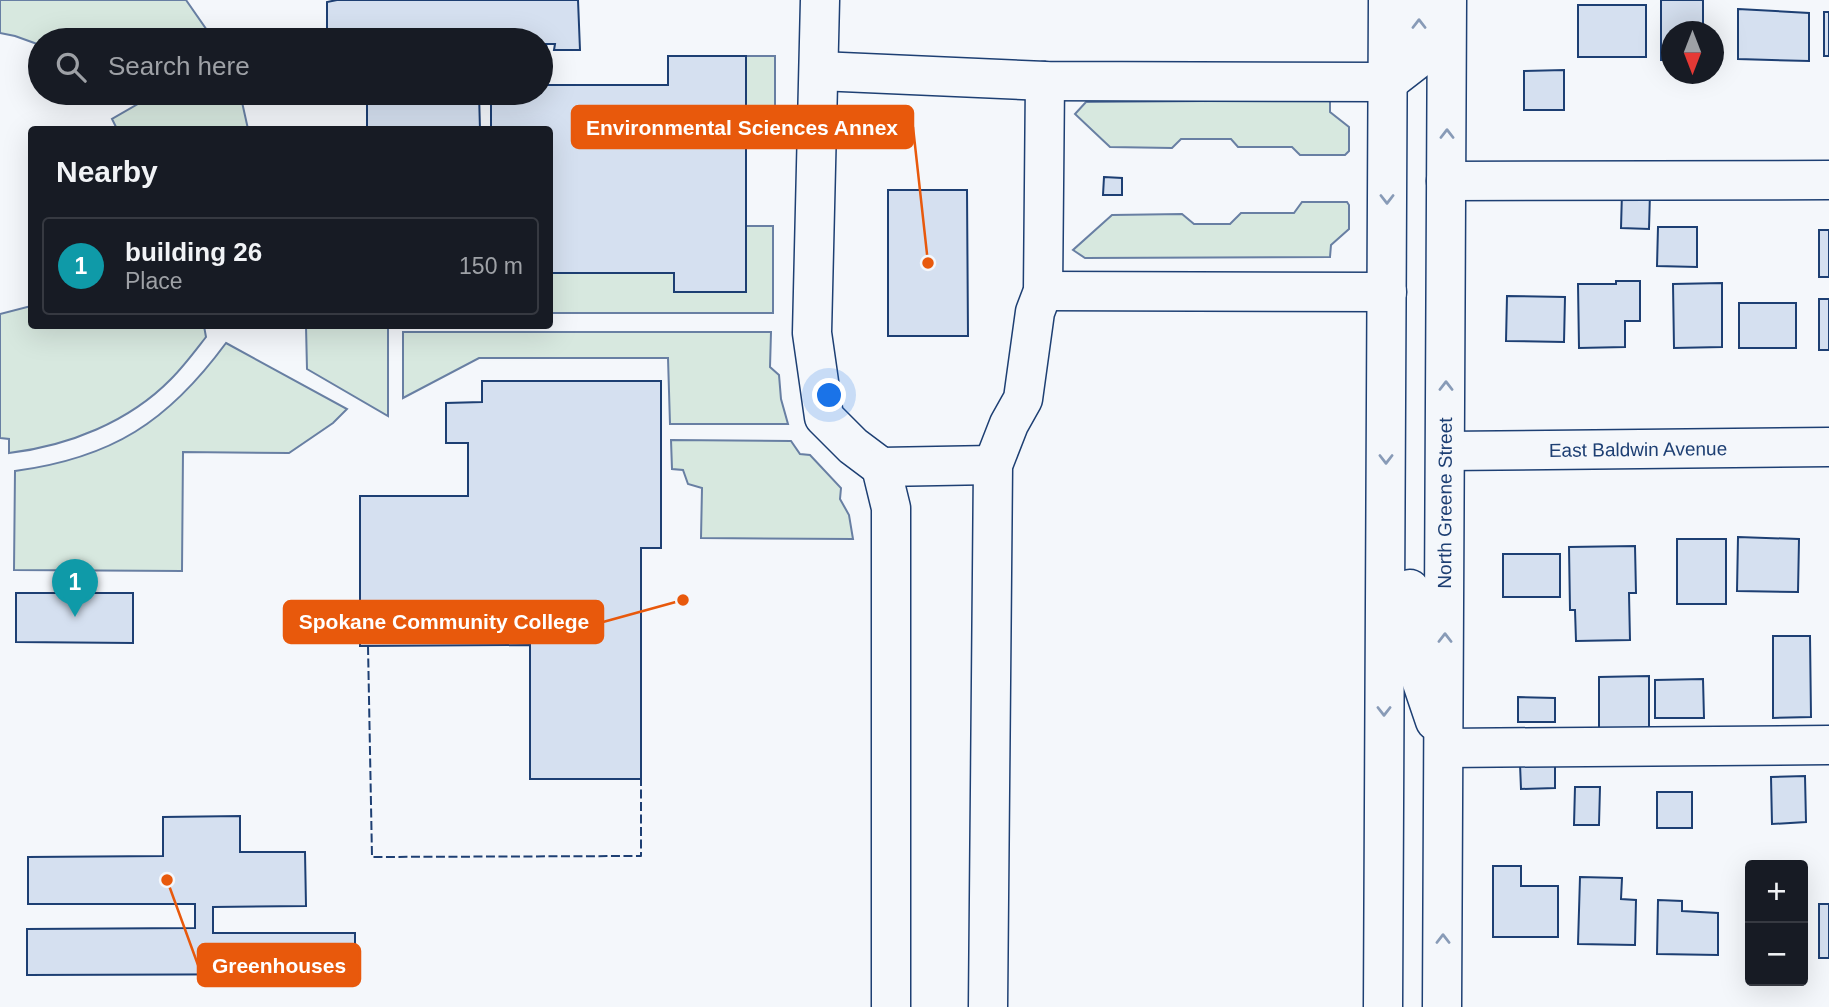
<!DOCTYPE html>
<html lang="en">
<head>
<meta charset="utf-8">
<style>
	:root { --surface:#171b24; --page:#242831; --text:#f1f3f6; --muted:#9ea1a6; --line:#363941; --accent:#c62828 }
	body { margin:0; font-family:Arial,sans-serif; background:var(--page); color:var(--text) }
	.controls { position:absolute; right:21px; bottom:21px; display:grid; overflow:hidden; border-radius:7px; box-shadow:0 7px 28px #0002 }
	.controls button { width:63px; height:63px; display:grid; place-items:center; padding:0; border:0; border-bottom:2px solid var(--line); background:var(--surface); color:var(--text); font:35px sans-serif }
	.compass { position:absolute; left:1661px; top:21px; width:63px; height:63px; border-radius:50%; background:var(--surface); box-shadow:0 7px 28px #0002; rotate:180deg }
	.you { position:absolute; left:830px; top:396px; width:24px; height:24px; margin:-18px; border:5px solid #fff; border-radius:50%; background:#1a73e8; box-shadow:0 0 0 10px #1a73e833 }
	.badge { display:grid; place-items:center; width:46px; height:46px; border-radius:50%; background:var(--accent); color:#fff; font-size:23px; font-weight:700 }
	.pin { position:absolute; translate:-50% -58px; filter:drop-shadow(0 2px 4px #0008) }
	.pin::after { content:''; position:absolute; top:37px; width:24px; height:21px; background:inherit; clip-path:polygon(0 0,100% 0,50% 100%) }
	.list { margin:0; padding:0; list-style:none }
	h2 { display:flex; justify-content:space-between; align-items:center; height:91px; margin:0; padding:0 28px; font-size:30px }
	h2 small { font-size:23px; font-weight:400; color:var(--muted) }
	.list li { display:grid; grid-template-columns:46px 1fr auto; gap:21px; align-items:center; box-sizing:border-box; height:98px; margin:0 14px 14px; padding:0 14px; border:2px solid var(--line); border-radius:7px }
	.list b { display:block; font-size:26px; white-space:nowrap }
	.list p { margin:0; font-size:23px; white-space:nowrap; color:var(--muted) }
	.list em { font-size:23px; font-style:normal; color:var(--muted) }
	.icon { flex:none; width:38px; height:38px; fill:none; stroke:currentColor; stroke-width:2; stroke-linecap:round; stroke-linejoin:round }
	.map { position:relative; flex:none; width:1829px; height:1007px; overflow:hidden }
	.search { position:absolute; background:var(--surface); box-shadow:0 7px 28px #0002; left:28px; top:28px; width:525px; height:77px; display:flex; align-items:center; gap:18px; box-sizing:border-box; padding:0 24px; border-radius:38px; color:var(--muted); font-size:26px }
	.panel { position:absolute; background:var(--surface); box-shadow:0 7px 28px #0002; left:28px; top:126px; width:525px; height:203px; border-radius:7px }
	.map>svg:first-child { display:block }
	.green { fill:#d7e8df; stroke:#687fa3; stroke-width:2 }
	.building { fill:#d5e0f0; stroke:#1d3f73; stroke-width:2 }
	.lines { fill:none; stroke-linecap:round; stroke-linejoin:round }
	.minor-casing { stroke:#1d3f73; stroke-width:41 }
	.major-casing { stroke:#1d3f73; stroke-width:41 }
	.minor { stroke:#f4f7fb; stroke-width:38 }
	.major { stroke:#f4f7fb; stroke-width:38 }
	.fence { stroke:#1d3f73; stroke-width:2; stroke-dasharray:9 3.5; stroke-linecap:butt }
	.oneway { stroke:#889bb7 }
	.labels { text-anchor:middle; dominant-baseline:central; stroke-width:5; stroke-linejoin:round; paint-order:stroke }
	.street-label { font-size:19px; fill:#1d3f73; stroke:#f4f7fb }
	.leader { fill:none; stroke:#e8590c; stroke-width:2.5 }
	.callout-dot { fill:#e8590c; stroke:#f4f7fb; stroke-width:2.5 }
	.callout { fill:#e8590c; stroke:#e8590c; stroke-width:2.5 }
	.callout-label { font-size:21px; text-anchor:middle; font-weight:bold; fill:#fff }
</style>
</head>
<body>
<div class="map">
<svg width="1829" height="1007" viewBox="0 0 1829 1007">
	<rect width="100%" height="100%" fill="#f4f7fb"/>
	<path class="green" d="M 0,0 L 186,0 L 211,36 L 204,40 L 40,40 L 40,45 L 15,36 L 0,33 Z
		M 746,56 L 775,56 L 775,140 L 746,140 Z
		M 157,93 L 240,93 L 248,129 L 117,129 L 112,119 Z
		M 1330,100 L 1330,112 L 1349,127 L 1349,151 L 1345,155 L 1300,155 L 1292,147 L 1238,147 L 1231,139 L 1181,139 L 1172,148 L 1110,147 L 1075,114 L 1086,102 Z
		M 1302,202 L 1347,202 L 1349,205 L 1349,229 L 1331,245 L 1330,257 L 1085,258 L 1073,250 L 1112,215 L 1182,214 L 1194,224 L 1230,224 L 1241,213 L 1294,213 Z
		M 746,226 L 773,226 L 773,313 L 550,313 L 550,273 L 674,273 L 674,292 L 746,292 Z
		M 31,306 L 32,326 L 204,326 L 206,337 C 195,351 184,366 171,379 C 129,422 68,446 9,453 L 9,439 L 0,438 L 0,314 Z
		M 306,326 L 388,326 L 388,416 L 307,369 Z
		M 403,332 L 771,332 L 770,367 L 779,375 L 781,399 L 788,424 L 670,424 L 668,358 L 479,358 L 403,398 Z
		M 226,343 L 347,409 L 333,423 L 289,453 L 183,452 L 182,571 L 14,570 L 15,471 C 112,458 168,422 226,343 Z
		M 671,440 L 791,441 L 800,454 L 810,455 L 841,488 L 840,499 L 849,515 L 853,539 L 701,538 L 702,488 L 688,484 L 683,470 L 672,469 Z"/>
	<path class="building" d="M 337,0 L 578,0 L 580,50 L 554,50 L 555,44 L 546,44 L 547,50 L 541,50 L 541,40 L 327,40 L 327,2 Z
		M 1661,0 L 1703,0 L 1703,32 L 1672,32 L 1672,60 L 1661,60 Z
		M 1578,5 L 1646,5 L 1646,57 L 1578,57 Z
		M 1738,9 L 1809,13 L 1809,61 L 1738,59 Z
		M 1824,12 L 1829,12 L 1829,56 L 1824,56 Z
		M 668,56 L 746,56 L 746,292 L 674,292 L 674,273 L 550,273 L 550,130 L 491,130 L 491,93 L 541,93 L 541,85 L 668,85 Z
		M 1564,70 L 1564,110 L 1524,110 L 1524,71 Z
		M 367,93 L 479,93 L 480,130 L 367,130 Z
		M 1104,177 L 1122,178 L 1122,195 L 1103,195 Z
		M 888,190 L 967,190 L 968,336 L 888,336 Z
		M 1622,192 L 1650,193 L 1649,229 L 1621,228 Z
		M 1658,227 L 1697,227 L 1697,267 L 1657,266 Z
		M 1819,230 L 1829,230 L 1829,277 L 1819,277 Z
		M 1616,281 L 1640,281 L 1640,321 L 1625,321 L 1625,347 L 1579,348 L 1578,284 L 1616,284 Z
		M 1722,283 L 1722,347 L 1674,348 L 1673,284 Z
		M 1507,296 L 1565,297 L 1564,342 L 1506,341 Z
		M 1819,299 L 1829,299 L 1829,350 L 1819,350 Z
		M 1739,303 L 1796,303 L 1796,348 L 1739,348 Z
		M 482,381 L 661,381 L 661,548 L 641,548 L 641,779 L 530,779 L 530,645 L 360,646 L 360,496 L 468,496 L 468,443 L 446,443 L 446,403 L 482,402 Z
		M 1738,537 L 1799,539 L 1798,592 L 1737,591 Z
		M 1677,539 L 1726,539 L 1726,604 L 1677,604 Z
		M 1635,546 L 1636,593 L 1629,593 L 1630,640 L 1576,641 L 1575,610 L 1570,610 L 1569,547 Z
		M 1503,554 L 1560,554 L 1560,597 L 1503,597 Z
		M 16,593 L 133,593 L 133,643 L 16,642 Z
		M 1773,636 L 1810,636 L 1811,717 L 1773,718 Z
		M 1649,676 L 1649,729 L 1599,730 L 1599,677 Z
		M 1703,679 L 1704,718 L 1655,718 L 1655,680 Z
		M 1518,697 L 1555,698 L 1555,722 L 1518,722 Z
		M 1555,763 L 1555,788 L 1521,789 L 1520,764 Z
		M 1805,776 L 1806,822 L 1772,824 L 1771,777 Z
		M 1575,787 L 1600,787 L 1599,825 L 1574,825 Z
		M 1657,792 L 1692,792 L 1692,828 L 1657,828 Z
		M 240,816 L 240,852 L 305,852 L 306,906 L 213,907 L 213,933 L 355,933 L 355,974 L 27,975 L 27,929 L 195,928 L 195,904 L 28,904 L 28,857 L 163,856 L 163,817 Z
		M 1493,866 L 1521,866 L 1521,886 L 1558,886 L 1558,937 L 1493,937 Z
		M 1580,877 L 1622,878 L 1621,899 L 1636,900 L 1635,945 L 1578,944 Z
		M 1748,894 L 1750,894 L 1750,956 L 1747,956 Z
		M 1658,900 L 1682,901 L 1682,911 L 1718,913 L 1718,955 L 1657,954 Z
		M 1819,904 L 1829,904 L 1829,958 L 1819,958 Z"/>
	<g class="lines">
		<defs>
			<g id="minor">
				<path d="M 820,0 L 812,333 L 824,417 L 853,446 L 881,467 L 993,465"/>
				<path d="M 819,71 L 1045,81 L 1388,82 L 1419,58 L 1419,0"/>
				<path d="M 1446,181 L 1829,180"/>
				<path d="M 1043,291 L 1387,292"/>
				<path id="s1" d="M 1446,451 L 1829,447"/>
				<path d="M 881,467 L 891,508 L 891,1007"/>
				<path d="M 1444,748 L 1829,745"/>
				<path d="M 988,1007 L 993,465 L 1009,424 L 1023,399 L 1035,312 L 1043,291 L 1045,81"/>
			</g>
			<g id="major">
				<path d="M 1410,589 L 1411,637 L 1415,662 L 1435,721"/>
				<path d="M 1383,1007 L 1388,0"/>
				<path id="s2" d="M 1442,1007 L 1447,0"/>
			</g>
		</defs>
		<use href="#minor" class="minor-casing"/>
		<use href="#major" class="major-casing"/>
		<use href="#minor" class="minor"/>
		<use href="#major" class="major"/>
		<path class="fence" d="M 368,646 L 372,857 L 641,856 L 641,779"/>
	</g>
	<defs><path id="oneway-chevron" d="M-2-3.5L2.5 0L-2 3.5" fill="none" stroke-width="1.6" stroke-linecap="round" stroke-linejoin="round" transform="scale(1.75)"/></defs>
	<g class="oneway">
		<use href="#oneway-chevron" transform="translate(1419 24) rotate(-90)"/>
		<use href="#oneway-chevron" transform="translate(1447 134) rotate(-90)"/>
		<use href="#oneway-chevron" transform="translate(1387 199) rotate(90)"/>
		<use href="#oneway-chevron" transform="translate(1446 386) rotate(-90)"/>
		<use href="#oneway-chevron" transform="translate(1386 459) rotate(90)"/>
		<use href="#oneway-chevron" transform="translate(1445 638) rotate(-90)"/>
		<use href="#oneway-chevron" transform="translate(1384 711) rotate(90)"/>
		<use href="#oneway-chevron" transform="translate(1443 939) rotate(-90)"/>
	</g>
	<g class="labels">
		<g class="street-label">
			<text stroke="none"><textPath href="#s1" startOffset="192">East Baldwin Avenue</textPath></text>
			<text stroke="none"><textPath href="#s2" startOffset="504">North Greene Street</textPath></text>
		</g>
	</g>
	<path class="leader" d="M928 263L913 127M683 600L603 622M167 880L198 965"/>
	<g class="callout-dot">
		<circle cx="928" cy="263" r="7"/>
		<circle cx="683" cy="600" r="7"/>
		<circle cx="167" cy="880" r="7"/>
	</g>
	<g class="callout">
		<rect x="572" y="106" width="341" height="42" rx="7"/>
		<rect x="284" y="601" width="319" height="42" rx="7"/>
		<rect x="198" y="944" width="162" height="42" rx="7"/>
	</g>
	<g class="callout-label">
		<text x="742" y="135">Environmental Sciences Annex</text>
		<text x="444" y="629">Spokane Community College</text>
		<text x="279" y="973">Greenhouses</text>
	</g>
</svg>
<div class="controls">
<button>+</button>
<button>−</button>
</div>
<svg class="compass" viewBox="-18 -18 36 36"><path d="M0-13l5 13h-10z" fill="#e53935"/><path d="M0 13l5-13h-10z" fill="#9ea1a6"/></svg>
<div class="you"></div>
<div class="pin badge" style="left:75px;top:617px;background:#0f9aa8">1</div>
<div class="search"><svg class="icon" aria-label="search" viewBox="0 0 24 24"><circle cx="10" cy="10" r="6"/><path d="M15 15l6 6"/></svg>Search here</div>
<section class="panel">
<h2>Nearby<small></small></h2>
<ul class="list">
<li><span class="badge" style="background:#0f9aa8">1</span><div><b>building 26</b><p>Place</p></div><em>150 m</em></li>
</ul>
</section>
</div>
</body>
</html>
